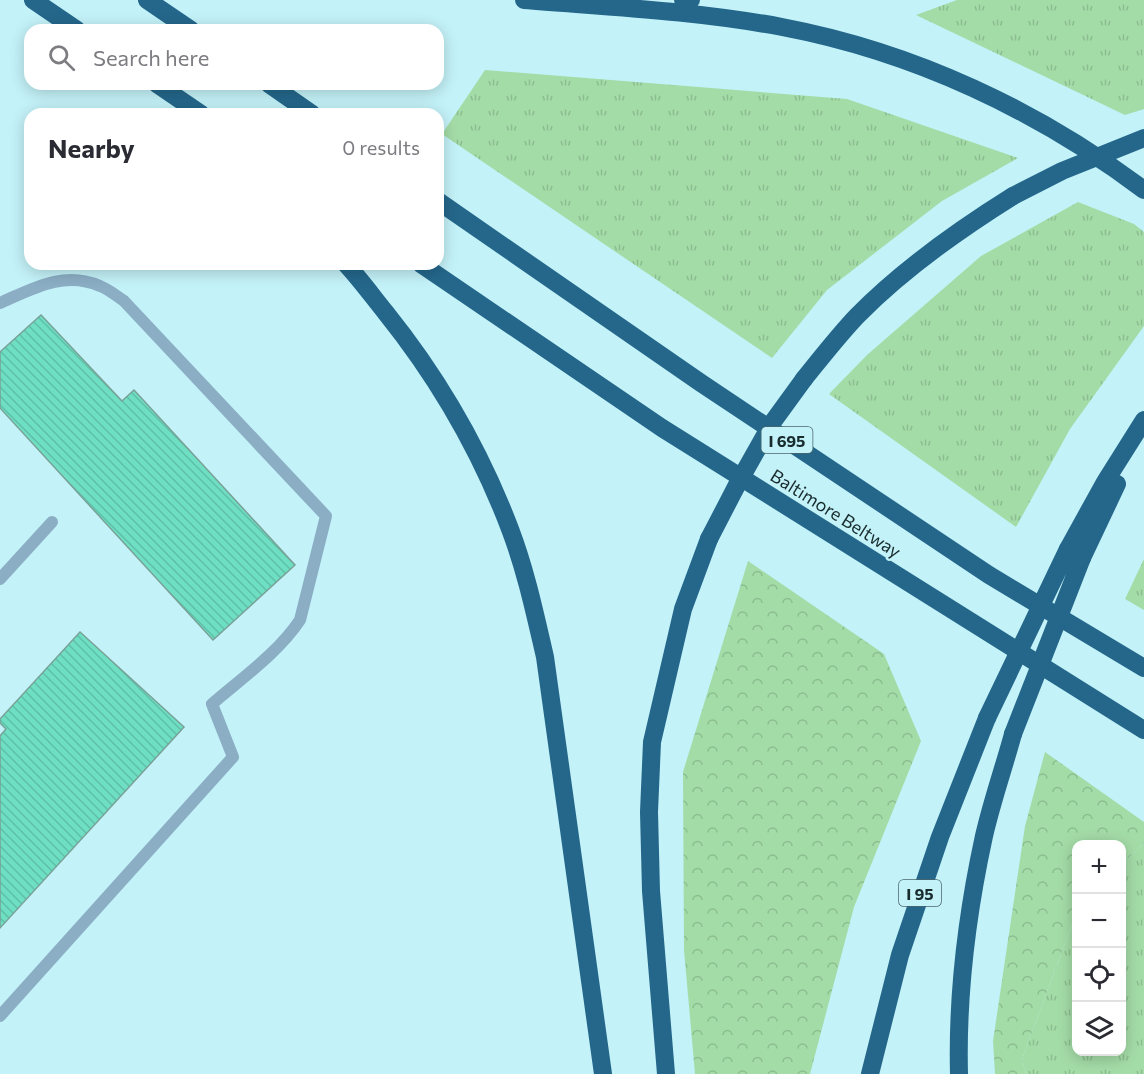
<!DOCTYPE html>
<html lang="en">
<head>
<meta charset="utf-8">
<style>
	:root { --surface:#fff; --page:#f7f7f7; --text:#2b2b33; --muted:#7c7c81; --line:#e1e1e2 }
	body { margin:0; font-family:Commissioner,sans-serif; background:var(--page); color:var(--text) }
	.controls { position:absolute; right:18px; bottom:18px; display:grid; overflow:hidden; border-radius:12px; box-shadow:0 3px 15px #0003 }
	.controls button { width:54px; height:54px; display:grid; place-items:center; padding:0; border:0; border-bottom:2px solid var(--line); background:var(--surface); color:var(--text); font:30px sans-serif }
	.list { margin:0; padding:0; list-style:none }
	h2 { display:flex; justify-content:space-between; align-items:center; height:78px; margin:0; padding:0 24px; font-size:26px }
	h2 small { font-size:20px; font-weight:400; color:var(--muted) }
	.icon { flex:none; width:33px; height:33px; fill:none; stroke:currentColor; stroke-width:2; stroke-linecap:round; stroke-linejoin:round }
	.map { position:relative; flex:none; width:1144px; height:1074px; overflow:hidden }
	.search { position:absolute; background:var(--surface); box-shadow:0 3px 15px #0003; left:24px; top:24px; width:420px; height:66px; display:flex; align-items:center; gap:15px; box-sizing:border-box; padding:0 21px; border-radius:18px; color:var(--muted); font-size:22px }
	.panel { position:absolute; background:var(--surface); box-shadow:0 3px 15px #0003; left:24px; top:108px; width:420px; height:162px; border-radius:18px }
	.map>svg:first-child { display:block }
	.grass { fill:url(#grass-tufts) }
	.forest { fill:url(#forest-crowns) }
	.building { fill:url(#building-back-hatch); stroke:#78a297; stroke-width:1.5 }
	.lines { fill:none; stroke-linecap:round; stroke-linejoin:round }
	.service { stroke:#8baec4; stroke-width:12 }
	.motorway { stroke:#24678b; stroke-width:18 }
	.motorway-bridge { stroke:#24678b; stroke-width:18 }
	.labels { text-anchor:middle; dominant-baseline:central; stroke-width:4.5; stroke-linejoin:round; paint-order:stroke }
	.shield { fill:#c3f2f8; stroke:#4b676a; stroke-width:1.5 }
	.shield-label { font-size:16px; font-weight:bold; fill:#182b2d }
	.street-label { font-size:18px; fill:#182b2d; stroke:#c3f2f8 }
</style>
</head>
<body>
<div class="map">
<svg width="1144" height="1074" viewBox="0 0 1144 1074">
	<defs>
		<pattern id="grass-tufts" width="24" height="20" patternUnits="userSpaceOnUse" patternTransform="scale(1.5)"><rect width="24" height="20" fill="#a4dca7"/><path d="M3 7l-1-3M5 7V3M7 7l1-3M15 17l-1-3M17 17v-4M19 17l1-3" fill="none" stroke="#8cbd90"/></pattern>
		<pattern id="forest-crowns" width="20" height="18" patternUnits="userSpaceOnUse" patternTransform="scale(1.5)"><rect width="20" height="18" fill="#a4dca7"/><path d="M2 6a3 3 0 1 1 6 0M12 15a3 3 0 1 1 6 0" fill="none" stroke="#8cbd90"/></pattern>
		<pattern id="building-back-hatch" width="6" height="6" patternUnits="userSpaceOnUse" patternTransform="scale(1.5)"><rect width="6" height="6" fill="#6fdfc4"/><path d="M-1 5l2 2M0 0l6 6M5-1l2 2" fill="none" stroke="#5fc0a9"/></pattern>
	</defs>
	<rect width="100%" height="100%" fill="#c3f2f8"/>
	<path class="grass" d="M 957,0 L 1144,0 L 1144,109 L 1125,115 L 916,15 Z
		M 485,70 L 847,99 L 1018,158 L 942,201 L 827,290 L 772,358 L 442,134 Z
		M 1078,202 L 1134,224 L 1144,232 L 1144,326 L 1070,429 L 1016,527 L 829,394 L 867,355 L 981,256 Z
		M 1144,559 L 1144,610 L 1125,599 Z
		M 1144,843 L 1144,1074 L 1026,1074 L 1022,1059 L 1076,914 L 1076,1052 L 1122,1052 L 1122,864 Z"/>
	<path class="forest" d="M 748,561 L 884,654 L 921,741 L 854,907 L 810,1074 L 695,1074 L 684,950 L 683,772 Z
		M 1045,752 L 1144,822 L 1144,843 L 1122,864 L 1122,844 L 1076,844 L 1076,914 L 1022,1059 L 1026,1074 L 995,1074 L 993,1041 L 1025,826 Z"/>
	<path class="building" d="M 41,315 L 122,401 L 134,390 L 295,565 L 213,640 L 0,408 L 0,352 Z
		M 80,632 L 184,727 L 0,928 L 0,736 L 6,729 L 0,723 L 0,719 Z"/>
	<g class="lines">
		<path class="service" d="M 0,303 C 32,289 64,270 100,286 C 108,289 117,296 124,301 L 326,516 L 300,620 C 278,653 242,678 212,704 L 233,757 L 0,1016
			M 0,579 L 52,522"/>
		<path class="motorway" d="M 33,0 L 77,30
			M 147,0 L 191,30
			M 524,0 C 610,7 697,11 782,27 C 914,52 1037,110 1144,190
			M 683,0 L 691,0
			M 157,84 L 201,114
			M 269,84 L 312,114
			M 438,201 L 701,383 L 989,575 L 1144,668
			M 346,264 C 360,279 373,297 386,313 C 439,379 480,450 510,529 C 526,571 535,614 545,657 L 603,1074
			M 421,264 L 662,428 L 1144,730
			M 804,379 C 821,358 838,336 857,316 C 903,269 957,231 1013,196
			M 1068,549 L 1105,482 L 1144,420
			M 1082,558 L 1117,484
			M 666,1074 L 651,891 L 649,812 L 652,742 L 683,609 L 709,539
			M 870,1074 L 900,955 L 940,837 L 987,718
			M 959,1074 C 957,994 967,914 984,836 C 992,801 1004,767 1013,734"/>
		<path class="motorway-bridge" d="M 1013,196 L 1062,171 L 1144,138
			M 709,539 L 737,485 L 772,423 L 804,379
			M 987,718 L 1068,549
			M 1013,734 L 1082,558"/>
	</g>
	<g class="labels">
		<g class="shield">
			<rect x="761.5" y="427" width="51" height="26" rx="4.5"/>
			<rect x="899" y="880" width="42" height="26" rx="4.5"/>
		</g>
		<g class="shield-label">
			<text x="787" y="440">I 695</text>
			<text x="920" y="893">I 95</text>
		</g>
		<g class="street-label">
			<text transform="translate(836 513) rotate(32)">Baltimore Beltway</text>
		</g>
	</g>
</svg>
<div class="controls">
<button>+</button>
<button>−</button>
<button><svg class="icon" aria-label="locate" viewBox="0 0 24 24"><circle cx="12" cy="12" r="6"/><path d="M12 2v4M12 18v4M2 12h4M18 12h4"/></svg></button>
<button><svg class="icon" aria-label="layers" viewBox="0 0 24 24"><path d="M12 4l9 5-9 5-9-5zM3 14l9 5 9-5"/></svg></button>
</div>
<div class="search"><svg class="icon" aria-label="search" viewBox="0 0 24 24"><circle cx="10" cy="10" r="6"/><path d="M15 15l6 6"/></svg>Search here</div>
<section class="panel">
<h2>Nearby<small>0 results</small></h2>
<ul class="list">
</ul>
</section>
</div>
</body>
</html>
